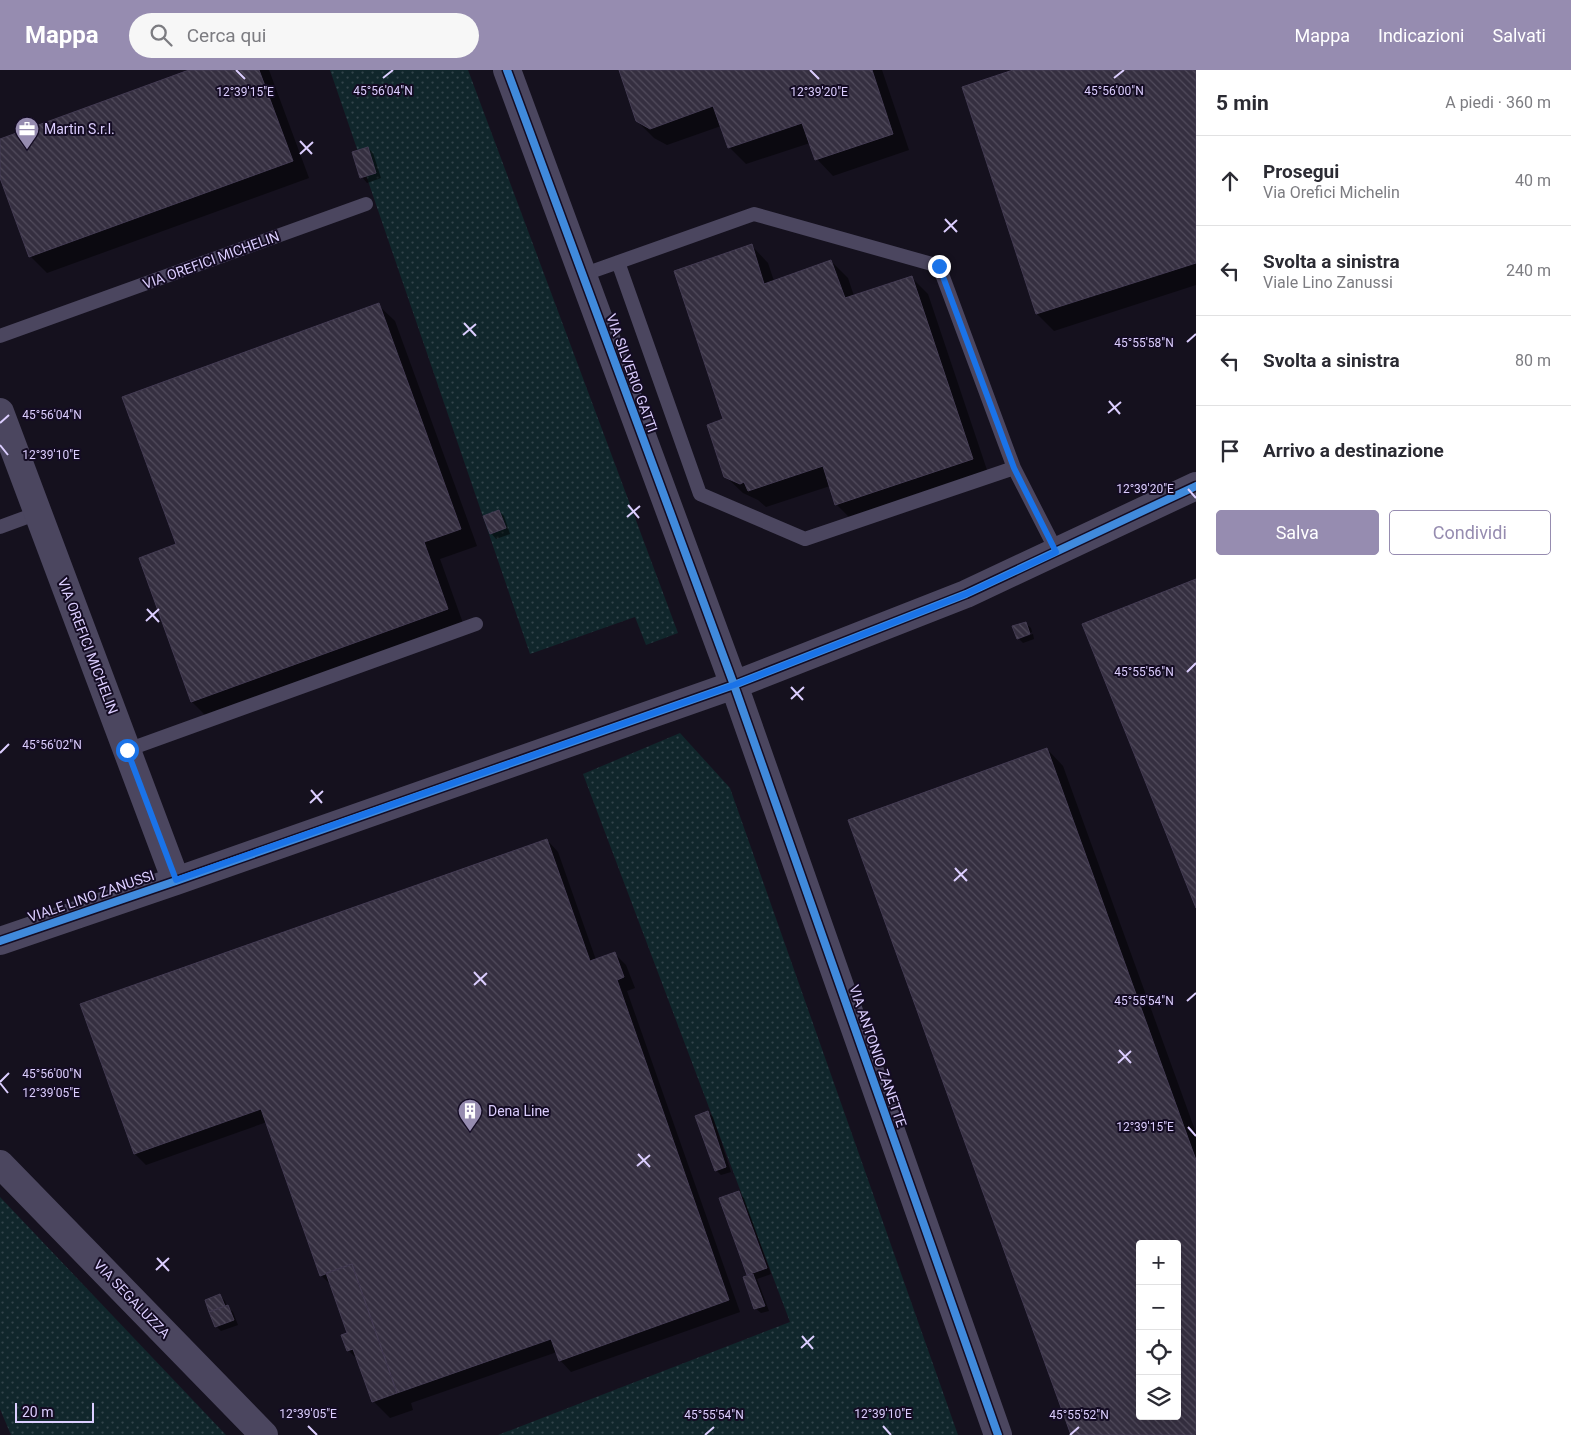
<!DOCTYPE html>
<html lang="it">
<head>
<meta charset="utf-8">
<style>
	:root { --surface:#fff; --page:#f7f7f7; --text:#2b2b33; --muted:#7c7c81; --line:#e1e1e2; --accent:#968cb0 }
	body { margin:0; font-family:Roboto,sans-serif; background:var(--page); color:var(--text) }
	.controls { position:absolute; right:15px; bottom:15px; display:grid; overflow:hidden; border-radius:5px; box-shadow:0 5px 20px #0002 }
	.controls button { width:45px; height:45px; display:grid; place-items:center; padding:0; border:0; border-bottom:1px solid var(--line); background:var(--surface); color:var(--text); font:25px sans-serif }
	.scale { position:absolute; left:15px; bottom:12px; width:79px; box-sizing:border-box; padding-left:5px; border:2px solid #dcceff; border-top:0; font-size:14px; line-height:18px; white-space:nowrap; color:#dcceff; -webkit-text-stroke:4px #140c23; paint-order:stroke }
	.stop { position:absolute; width:15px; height:15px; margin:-11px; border:4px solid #1a73e8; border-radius:50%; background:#fff }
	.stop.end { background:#1a73e8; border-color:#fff; box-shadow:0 1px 5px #0008 }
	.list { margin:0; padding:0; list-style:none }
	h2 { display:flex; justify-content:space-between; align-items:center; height:65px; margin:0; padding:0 20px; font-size:21px }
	h2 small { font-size:16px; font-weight:400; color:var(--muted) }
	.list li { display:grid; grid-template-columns:32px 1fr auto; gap:15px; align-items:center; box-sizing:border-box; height:90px; padding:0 20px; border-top:1px solid var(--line) }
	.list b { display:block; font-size:19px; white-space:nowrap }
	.list p { margin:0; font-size:16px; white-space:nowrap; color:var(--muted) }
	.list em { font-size:16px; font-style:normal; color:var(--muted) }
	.actions { display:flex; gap:10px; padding:15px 20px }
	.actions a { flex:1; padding:11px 0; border:1px solid var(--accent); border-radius:5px; text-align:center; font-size:18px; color:var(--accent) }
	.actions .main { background:var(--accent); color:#fff }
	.icon { flex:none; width:28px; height:28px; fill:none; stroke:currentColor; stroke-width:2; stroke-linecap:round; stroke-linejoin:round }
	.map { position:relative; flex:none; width:1196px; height:1365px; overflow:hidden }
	header { display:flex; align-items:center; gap:30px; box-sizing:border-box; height:70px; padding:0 25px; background:var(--accent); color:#fff }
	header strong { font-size:24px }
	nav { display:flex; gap:28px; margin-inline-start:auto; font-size:18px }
	.search { width:350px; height:45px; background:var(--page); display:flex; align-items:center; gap:12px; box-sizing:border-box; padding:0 18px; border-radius:28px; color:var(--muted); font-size:19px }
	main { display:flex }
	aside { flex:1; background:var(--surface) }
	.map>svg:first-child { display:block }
	.grass { fill:url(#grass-dots) }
	.shadow { fill:#0007; fill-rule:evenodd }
	.building { fill:url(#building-back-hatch); stroke:#433b52; fill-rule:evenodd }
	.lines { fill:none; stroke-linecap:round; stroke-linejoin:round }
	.lane { stroke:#4b465f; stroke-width:14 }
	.street { stroke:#4b465f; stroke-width:28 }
	.cycleway-casing { stroke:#140c23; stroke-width:11 }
	.cycleway { stroke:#408adc; stroke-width:8 }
	.route { stroke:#1a73e8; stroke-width:6 }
	.ticks { fill:none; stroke:#dcceff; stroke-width:2 }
	.labels { text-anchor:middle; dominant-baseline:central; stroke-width:4; stroke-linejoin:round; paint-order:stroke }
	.poi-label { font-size:14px; fill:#dcceff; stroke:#140c23; text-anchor:start }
	.street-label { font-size:14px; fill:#dcceff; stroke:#140c23 }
	.ticks-label { font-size:12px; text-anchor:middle; fill:#dcceff; stroke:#140c23; stroke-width:4; stroke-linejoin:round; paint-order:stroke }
</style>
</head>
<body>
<header>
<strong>Mappa</strong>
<div class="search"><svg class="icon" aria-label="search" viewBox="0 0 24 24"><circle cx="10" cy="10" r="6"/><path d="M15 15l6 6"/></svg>Cerca qui</div>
<nav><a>Mappa</a><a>Indicazioni</a><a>Salvati</a></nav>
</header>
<main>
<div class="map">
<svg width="1196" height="1365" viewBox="0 0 1196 1365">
	<defs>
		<pattern id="grass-dots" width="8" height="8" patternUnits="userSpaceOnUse" patternTransform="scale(1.25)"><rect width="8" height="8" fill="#10262b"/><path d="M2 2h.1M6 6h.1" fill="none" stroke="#32444b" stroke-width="1.8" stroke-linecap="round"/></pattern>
		<pattern id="building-back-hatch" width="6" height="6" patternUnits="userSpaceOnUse" patternTransform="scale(1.25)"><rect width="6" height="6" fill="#352f40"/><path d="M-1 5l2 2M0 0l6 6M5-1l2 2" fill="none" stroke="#524c5d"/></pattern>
	</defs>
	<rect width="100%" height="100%" fill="#15111e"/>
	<path class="grass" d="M 330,0 L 468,0 L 678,563 L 646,575 L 635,547 L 530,584 Z
		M 680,663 L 730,718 L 958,1365 L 498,1365 L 790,1252 L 583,704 Z
		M 0,1127 L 226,1365 L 11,1365 L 0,1339 Z"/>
	<path class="shadow" d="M 192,0 L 269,0 L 309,108 L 47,203 L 30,186 L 0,104 L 0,70 Z
		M 620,0 L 882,0 L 909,80 L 833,106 L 817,89 L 810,73 L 746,94 L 729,77 L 721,56 L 667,75 L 654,68 L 637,51 Z
		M 1017,0 L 1196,0 L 1196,215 L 1054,261 L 1037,244 L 964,17 Z
		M 368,78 L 373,83 L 381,108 L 367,113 L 362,107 Z
		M 752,176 L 768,193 L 774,211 L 831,191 L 848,208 L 854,226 L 911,207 L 928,224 L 989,406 L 853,451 L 836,434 L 830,416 L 766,437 L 758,430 L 743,423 L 725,406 L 725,350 Z
		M 378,235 L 395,251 L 477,476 L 440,489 L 464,556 L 209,649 L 192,632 L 140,489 L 178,475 Z
		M 499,441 L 504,446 L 510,464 L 496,469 L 491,463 Z
		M 1025,553 L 1031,558 L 1032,562 L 1019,567 L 1019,569 L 1018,568 Z
		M 1033,564 L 1034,569 L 1023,573 L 1019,569 Z
		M 1047,679 L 1063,696 L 1196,1063 L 1196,1365 L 1072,1365 ZM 1140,1174 L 1177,1174 L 1177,1346 L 1140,1346 Z
		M 547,770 L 558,782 L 596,890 L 615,884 L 626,895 L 635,918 L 627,921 L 740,1242 L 571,1302 L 560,1290 L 557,1282 L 411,1333 L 413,1340 L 390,1348 L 373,1331 L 359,1291 L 348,1280 L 349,1264 L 332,1216 L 321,1205 L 267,1052 L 146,1095 L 135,1084 Z
		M 708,1042 L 713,1047 L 731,1102 L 721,1105 L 716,1100 Z
		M 738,1123 L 744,1128 L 771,1204 L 757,1209 L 769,1241 L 761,1243 L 755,1238 L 749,1206 L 721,1129 Z
		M 220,1226 L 225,1231 L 227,1237 L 233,1242 L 238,1255 L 221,1261 L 216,1256 L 207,1230 Z"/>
	<path class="building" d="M 189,0 L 259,0 L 293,91 L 29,187 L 0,108 L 0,69 Z
		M 619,0 L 872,0 L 893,64 L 815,90 L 802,53 L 728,78 L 713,36 L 650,59 L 636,51 Z
		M 1013,0 L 1196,0 L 1196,193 L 1036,244 L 962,17 Z
		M 368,77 L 376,103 L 360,108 L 352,82 Z
		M 752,174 L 764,214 L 831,190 L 845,228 L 912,206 L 973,389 L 835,435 L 823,396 L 748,421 L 744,412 L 740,414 L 724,407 L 707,355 L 723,349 L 674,201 Z
		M 379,233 L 461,459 L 424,472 L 448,539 L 191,632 L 139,488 L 176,474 L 122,327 Z
		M 499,440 L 506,458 L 490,464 L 483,446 Z
		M 1196,509 L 1196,838 L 1082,554 Z
		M 1026,552 L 1030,564 L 1017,569 L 1012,556 Z
		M 1047,678 L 1196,1090 L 1196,1364 L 1192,1365 L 1071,1365 L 848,750 ZM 1140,1174 L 1177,1174 L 1177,1346 L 1140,1346 Z
		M 547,769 L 590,891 L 615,882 L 624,907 L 617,910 L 729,1230 L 559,1291 L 551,1269 L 397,1323 L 352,1194 L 320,1206 L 261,1039 L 134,1084 L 80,934 Z
		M 708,1041 L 726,1097 L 715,1101 L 695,1046 Z
		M 739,1121 L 767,1198 L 747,1205 L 719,1128 Z
		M 352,1194 L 397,1323 L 372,1332 L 353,1279 L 347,1281 L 341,1265 L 347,1263 L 326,1203 Z
		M 753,1204 L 765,1236 L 754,1239 L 743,1207 Z
		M 220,1224 L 225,1236 L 209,1242 L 205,1230 Z
		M 228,1235 L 234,1250 L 215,1257 L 209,1242 Z"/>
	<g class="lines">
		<path class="lane" d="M 618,192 L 700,424 L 805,469 L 1014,398
			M 582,205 L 754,144 L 939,196 L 1014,398 L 1057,482
			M 0,266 L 366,134
			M 0,457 L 38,443
			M 127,680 L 476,554"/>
		<path class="street" d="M 507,0 L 734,615 L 998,1365
			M 0,342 L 176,811
			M 0,871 L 176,811 L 734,615 L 966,524 L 1196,416
			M 0,1094 L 264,1365"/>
		<defs>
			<path id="cycleway" d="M 507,0 L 734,615 L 998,1365
				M 0,871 L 176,811 L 734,615 L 966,524 L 1196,416"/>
		</defs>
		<use href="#cycleway" class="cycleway-casing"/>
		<use href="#cycleway" class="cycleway"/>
	</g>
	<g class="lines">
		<path class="route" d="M 127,680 L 176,810 L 734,615 L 966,524 L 1056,482 L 1014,398 L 939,196"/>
	</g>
	<path class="ticks" d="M 236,0 L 245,9M 810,0 L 819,9M 383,8 L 393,0M 1114,8 L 1124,0M 300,71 L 312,84M 300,84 L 313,72M 945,149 L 957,162M 944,162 L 957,150M 464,253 L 476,266M 463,265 L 476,254M 1187,272 L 1196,264M 1109,331 L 1120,344M 1108,343 L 1121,332M 0,353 L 9,345M 0,375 L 8,385M 1188,419 L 1196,428M 628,435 L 639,448M 627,447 L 640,436M 147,539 L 159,552M 146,551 L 159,539M 1187,602 L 1196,593M 791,617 L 803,630M 791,629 L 804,617M 0,683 L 9,674M 311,720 L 322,733M 310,733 L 323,721M 955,798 L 967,811M 954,811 L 967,799M 474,902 L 486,915M 474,915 L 487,903M 1187,931 L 1196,923M 1119,980 L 1131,993M 1118,993 L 1131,981M 0,1012 L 9,1003M 0,1013 L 8,1023M 1188,1057 L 1196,1066M 638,1084 L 650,1097M 637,1096 L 650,1085M 157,1188 L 169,1201M 156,1200 L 169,1188M 802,1266 L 813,1279M 801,1278 L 814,1266M 308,1356 L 317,1365M 883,1356 L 891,1365M 705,1365 L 714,1357M 1070,1365 L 1079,1357"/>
	<defs>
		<symbol id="office-pin" viewBox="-11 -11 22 30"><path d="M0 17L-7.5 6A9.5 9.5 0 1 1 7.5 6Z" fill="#968cb0" stroke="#140c23"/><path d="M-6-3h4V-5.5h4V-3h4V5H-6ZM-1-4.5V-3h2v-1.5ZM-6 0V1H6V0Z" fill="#fff"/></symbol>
		<symbol id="building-pin" viewBox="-11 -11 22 30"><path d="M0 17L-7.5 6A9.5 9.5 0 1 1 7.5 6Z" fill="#968cb0" stroke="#140c23"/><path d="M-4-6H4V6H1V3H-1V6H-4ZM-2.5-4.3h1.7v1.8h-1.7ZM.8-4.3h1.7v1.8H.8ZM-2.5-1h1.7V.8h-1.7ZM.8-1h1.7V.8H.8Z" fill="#fff"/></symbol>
	</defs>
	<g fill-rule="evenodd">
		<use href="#office-pin" x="13" y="45" width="28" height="38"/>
		<use href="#building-pin" x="456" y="1027" width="28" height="38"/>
	</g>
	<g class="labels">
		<g class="poi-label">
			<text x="44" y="59">Martin S.r.l.</text>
			<text x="488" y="1041">Dena Line</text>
		</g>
		<g class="street-label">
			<text transform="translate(211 190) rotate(-20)">VIA OREFICI MICHELIN</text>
			<text transform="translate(632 303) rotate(70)">VIA SILVERIO GATTI</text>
			<text transform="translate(88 576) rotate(69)">VIA OREFICI MICHELIN</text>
			<text transform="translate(91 826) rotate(-19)">VIALE LINO ZANUSSI</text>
			<text transform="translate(878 986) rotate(71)">VIA ANTONIO ZANETTE</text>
			<text transform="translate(132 1229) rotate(46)">VIA SEGALUZZA</text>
		</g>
	</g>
	<g class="ticks-label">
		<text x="383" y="25">45°56'04"N</text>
		<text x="1114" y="25">45°56'00"N</text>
		<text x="245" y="26">12°39'15"E</text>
		<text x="819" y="26">12°39'20"E</text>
		<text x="1144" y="277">45°55'58"N</text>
		<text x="52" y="349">45°56'04"N</text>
		<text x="51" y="389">12°39'10"E</text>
		<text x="1145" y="423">12°39'20"E</text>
		<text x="1144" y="606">45°55'56"N</text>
		<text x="52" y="679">45°56'02"N</text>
		<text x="1144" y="935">45°55'54"N</text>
		<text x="52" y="1008">45°56'00"N</text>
		<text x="51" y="1027">12°39'05"E</text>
		<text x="1145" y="1061">12°39'15"E</text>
		<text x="308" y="1348">12°39'05"E</text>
		<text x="883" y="1348">12°39'10"E</text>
		<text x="714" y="1349">45°55'54"N</text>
		<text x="1079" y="1349">45°55'52"N</text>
	</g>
</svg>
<div class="controls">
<button>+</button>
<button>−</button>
<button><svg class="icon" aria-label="locate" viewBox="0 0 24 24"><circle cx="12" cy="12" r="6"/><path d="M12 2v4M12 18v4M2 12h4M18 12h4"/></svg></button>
<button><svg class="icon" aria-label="layers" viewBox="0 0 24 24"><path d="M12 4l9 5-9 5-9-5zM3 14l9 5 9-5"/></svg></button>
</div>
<div class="scale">20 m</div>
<div class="stop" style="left:127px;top:680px"></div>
<div class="stop end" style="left:939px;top:196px"></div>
</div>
<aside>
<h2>5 min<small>A piedi · 360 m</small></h2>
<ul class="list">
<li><svg class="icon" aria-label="ahead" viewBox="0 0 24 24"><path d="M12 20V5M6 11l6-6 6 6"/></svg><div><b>Prosegui</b><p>Via Orefici Michelin</p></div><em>40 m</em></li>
<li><svg class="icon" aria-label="left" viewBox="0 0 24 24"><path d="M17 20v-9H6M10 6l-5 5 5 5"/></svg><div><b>Svolta a sinistra</b><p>Viale Lino Zanussi</p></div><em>240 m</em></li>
<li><svg class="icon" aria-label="left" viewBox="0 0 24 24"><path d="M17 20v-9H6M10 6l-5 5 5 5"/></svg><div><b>Svolta a sinistra</b></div><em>80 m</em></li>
<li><svg class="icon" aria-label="arrive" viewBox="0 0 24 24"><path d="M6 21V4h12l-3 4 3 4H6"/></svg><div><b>Arrivo a destinazione</b></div></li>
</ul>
<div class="actions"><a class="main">Salva</a><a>Condividi</a></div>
</aside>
</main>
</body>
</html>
